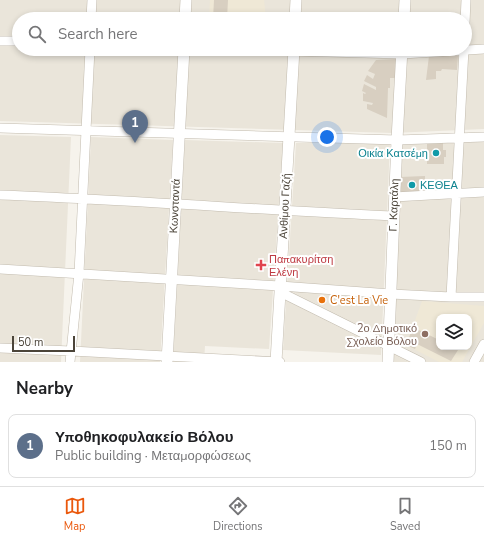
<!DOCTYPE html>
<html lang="en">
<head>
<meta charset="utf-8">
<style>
	:root { --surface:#fff; --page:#f6f6f6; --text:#202124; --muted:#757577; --line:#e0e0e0; --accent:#ea580c }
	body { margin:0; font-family:"Nunito Sans",sans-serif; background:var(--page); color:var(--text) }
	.controls { position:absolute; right:12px; bottom:12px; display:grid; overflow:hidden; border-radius:8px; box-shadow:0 2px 6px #0003 }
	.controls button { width:36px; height:36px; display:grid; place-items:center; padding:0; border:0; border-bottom:1px solid var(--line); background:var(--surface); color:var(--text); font:20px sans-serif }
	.scale { position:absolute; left:12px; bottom:10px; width:63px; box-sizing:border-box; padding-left:4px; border:2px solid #4b4439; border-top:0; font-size:11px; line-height:14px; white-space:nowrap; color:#4b4439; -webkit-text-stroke:3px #fff; paint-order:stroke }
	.you { position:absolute; left:327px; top:137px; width:14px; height:14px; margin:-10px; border:3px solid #fff; border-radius:50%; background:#1a73e8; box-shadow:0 0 0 6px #1a73e833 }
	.badge { display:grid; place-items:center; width:26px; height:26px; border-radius:50%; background:var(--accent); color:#fff; font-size:13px; font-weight:700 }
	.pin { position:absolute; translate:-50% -33px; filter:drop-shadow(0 1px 2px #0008) }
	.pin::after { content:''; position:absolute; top:21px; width:14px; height:12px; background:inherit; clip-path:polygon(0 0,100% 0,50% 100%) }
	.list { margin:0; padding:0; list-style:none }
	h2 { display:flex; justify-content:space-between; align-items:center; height:52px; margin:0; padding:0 16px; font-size:17px }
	h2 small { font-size:13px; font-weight:400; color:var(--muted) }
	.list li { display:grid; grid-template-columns:26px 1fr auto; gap:12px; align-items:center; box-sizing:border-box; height:64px; margin:0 8px 8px; padding:0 8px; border:1px solid var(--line); border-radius:8px }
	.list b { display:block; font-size:15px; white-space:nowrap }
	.list p { margin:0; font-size:13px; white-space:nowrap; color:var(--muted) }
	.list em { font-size:13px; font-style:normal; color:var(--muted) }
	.icon { flex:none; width:22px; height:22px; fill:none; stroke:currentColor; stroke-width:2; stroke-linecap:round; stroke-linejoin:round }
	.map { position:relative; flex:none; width:484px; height:362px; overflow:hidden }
	.search { position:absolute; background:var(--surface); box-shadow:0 2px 6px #0003; left:12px; right:12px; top:12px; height:44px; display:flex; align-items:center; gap:10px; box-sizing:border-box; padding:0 14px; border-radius:22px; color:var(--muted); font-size:15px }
	.sheet { height:124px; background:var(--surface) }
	nav { display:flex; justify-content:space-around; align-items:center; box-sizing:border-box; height:56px; border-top:1px solid var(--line); background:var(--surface); font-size:11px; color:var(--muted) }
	nav a { display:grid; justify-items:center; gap:2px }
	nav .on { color:var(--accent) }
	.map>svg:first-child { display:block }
	.residential { fill:#eae5da; fill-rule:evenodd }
	.education { fill:#efe8d6; fill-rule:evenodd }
	.building { fill:#d8cfc1 }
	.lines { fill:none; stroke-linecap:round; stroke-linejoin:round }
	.minor-casing { stroke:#c2bbae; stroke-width:10 }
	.tertiary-casing { stroke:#c2bbae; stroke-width:12 }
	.minor { stroke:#fff; stroke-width:9 }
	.tertiary { stroke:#fff; stroke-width:11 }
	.culture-dot { fill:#0f9aa8; stroke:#fff; stroke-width:1.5 }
	.health-dot { fill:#e0444e; stroke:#fff; stroke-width:1.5 }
	.food-dot { fill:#e8710a; stroke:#fff; stroke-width:1.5 }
	.education-dot { fill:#8d6e63; stroke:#fff; stroke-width:1.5 }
	.labels { text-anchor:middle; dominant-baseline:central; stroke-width:4; stroke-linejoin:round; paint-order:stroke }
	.culture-label { font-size:11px; fill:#0d838f; stroke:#fff; text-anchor:end }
	.street-label { font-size:11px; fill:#4b4439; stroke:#fff }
	.health-label { font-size:11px; fill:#be3a42; stroke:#fff; text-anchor:start }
	.food-label { font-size:11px; fill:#c56008; stroke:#fff; text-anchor:start }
	.education-label { font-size:11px; fill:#785e54; stroke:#fff; text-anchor:end }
</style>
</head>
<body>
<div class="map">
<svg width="484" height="362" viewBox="0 0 484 362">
	<rect width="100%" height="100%" fill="#f6f3ec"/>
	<path class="residential" d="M 0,0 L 484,0 L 484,129 L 392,133 L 0,121 ZM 19,19 L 465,19 L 465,49 L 19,49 Z
		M 0,135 L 71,137 L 61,362 L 0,362 Z
		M 91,137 L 173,140 L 160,362 L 80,362 Z
		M 484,138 L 484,362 L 393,362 L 400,142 ZM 439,317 L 469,317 L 469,347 L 439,347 Z
		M 185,140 L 283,143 L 269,349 L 205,346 L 204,362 L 173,362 Z
		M 296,143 L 390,143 L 381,355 L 283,350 Z"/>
	<path class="education" d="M 210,0 L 264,0 L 266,19 L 209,19 Z
		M 422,301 L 484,306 L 484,323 L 462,362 L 439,362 L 406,345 ZM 439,317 L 469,317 L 469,347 L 439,347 Z"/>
	<path class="building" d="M 214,0 L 228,0 L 227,19 L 213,19 Z
		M 429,56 L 458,56 L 457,70 L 442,69 L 441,71 L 436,71 L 436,79 L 426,80 Z
		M 396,59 L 395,78 L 390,78 L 390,88 L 388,88 L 387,118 L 367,109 L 367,104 L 372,105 L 373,103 L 363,101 L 363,93 L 365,94 L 366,93 L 362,91 L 364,84 L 376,90 L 376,87 L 364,81 L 367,75 L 373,79 L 375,74 L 368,71 L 376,60 Z
		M 443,143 L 443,150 L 446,150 L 446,157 L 444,157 L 444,164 L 427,164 L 427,144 Z
		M 425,176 L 425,193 L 400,194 L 400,177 Z
		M 413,327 L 439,340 L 439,347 L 452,347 L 458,350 L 451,361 L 417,344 L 415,349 L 406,345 Z"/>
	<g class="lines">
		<defs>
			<path id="minor" d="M 91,19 L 92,0
				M 465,23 L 466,0
				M 0,41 L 19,41
				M 215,49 L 402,54 L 484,49
				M 0,128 L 397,140 L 484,137
				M 0,195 C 131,200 262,210 393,216
				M 394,197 L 484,192
				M 0,269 L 280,286 L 391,294 L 451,297 L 484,297
				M 280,292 L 421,362
				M 451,297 L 464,49
				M 0,348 L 71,351 L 280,362
				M 70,362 L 79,273 L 90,49
				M 474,362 L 484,344"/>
			<path id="tertiary" d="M 185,19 L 186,0
				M 295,19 L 296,0
				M 404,19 L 405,0
				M 167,362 L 184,49
				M 276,362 L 294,49
				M 388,362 L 397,140 L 402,49"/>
		</defs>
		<use href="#minor" class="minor-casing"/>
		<use href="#tertiary" class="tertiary-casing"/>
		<use href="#minor" class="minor"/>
		<use href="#tertiary" class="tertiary"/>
	</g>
	<g class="culture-dot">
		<circle cx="436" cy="153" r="4"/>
		<circle cx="412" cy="185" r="4"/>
	</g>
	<path class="health-dot" d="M259 259h4v4h4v4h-4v4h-4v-4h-4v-4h4z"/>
	<circle class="food-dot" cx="322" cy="300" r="4"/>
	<circle class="education-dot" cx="425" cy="334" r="4"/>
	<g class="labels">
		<g class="culture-label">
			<text x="428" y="153">Οικία Κατσέμη</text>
			<text x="420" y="185" text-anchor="start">ΚΕΘΕΑ</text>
		</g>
		<g class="street-label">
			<text transform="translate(394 205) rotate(-88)">Γ. Καρτάλη</text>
			<text transform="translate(175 206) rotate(-87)">Κωνσταντά</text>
			<text transform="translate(285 206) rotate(-87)">Ανθίμου Γαζή</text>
		</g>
		<g class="health-label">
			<text x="269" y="259">Παπακυρίτση<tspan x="269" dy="13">Ελένη</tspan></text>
		</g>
		<g class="food-label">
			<text x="330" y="300">C'est La Vie</text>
		</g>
		<g class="education-label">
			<text x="417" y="328">2ο Δημοτικό<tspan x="417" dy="13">Σχολείο Βόλου</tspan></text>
		</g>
	</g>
</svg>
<div class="controls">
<button><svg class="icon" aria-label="layers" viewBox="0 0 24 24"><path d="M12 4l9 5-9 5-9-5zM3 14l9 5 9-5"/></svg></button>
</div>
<div class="scale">50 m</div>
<div class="you"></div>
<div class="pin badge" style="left:135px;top:143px;background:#5c6f8a">1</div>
<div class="search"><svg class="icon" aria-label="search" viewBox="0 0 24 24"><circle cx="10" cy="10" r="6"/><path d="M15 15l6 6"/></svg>Search here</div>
</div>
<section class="sheet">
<h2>Nearby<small></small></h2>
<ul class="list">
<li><span class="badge" style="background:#5c6f8a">1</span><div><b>Υποθηκοφυλακείο Βόλου</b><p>Public building · Μεταμορφώσεως</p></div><em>150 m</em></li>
</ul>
</section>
<nav>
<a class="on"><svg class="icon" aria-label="map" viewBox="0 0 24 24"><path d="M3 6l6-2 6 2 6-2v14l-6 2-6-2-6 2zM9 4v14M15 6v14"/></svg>Map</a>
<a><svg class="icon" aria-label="directions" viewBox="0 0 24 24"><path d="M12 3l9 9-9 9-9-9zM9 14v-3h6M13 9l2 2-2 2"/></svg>Directions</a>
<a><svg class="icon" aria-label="saved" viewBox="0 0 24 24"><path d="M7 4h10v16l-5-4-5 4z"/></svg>Saved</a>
</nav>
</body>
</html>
